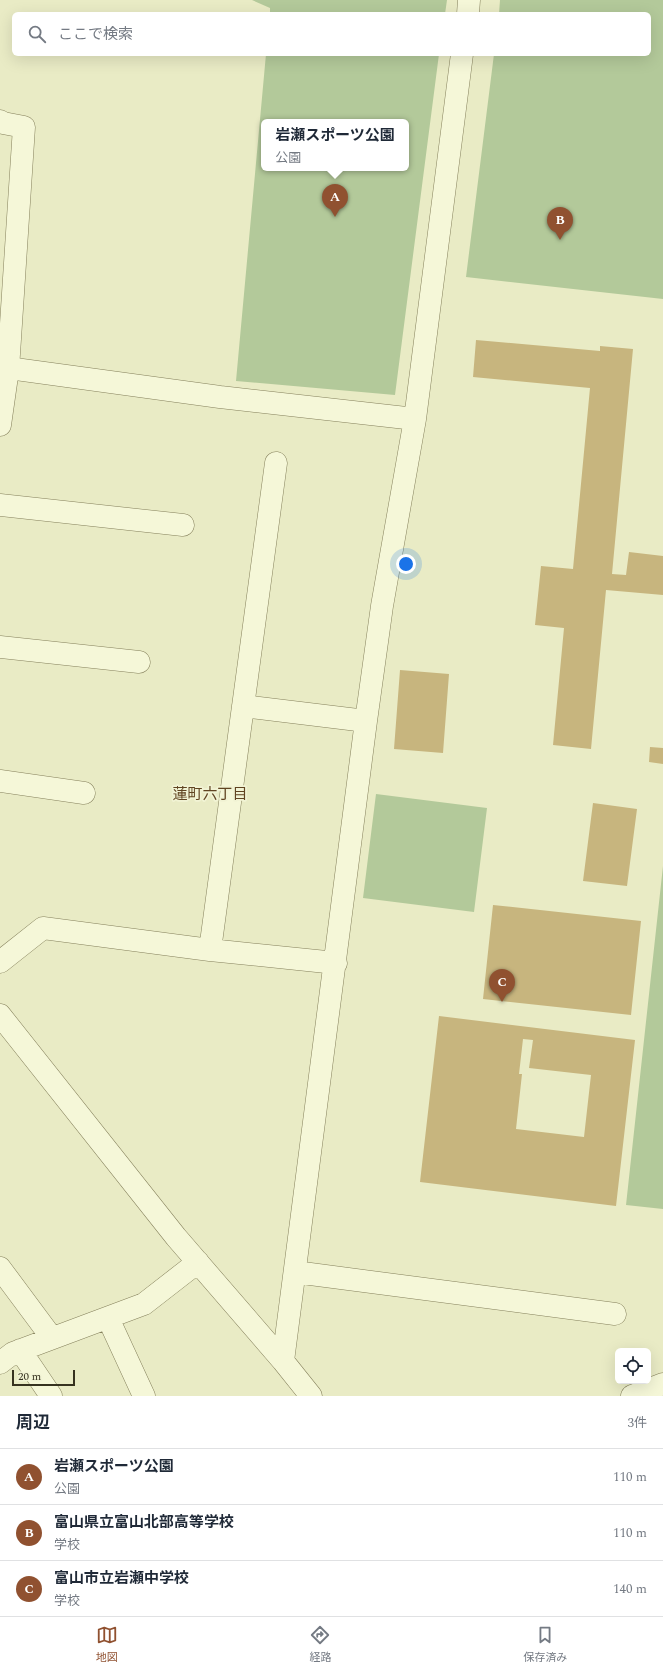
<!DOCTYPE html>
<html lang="ja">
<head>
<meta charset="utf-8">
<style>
	:root { --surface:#fff; --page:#f6f6f7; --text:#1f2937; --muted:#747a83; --line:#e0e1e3; --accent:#905130 }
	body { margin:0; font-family:Spectral,"Noto Sans JP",serif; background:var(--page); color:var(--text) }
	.controls { position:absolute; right:12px; bottom:12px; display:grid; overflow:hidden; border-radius:6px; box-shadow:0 4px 16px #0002 }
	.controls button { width:36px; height:36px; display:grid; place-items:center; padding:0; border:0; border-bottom:1px solid var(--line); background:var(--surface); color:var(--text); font:20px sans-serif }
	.scale { position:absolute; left:12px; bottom:10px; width:63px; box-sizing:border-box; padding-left:4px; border:2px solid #36321f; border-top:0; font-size:11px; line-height:14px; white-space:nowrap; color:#36321f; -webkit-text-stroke:3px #f1f3d4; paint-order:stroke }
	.you { position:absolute; left:406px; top:564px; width:14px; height:14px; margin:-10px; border:3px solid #fff; border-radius:50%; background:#1a73e8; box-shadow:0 0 0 6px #1a73e833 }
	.badge { display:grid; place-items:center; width:26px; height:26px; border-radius:50%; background:var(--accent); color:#fff; font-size:13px; font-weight:700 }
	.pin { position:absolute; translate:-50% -33px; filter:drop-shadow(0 1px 2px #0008) }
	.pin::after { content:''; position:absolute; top:21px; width:14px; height:12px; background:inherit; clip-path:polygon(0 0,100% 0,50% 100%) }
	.popup { position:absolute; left:261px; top:119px; width:148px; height:52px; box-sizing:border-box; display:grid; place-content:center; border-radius:6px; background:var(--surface); filter:drop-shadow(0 1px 3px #0005); font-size:13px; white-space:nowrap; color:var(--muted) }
	.popup b { font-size:15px; color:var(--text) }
	.popup::after { content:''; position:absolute; left:50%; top:100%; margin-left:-8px; border:8px solid transparent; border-top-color:var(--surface) }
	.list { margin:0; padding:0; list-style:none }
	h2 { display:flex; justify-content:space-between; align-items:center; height:52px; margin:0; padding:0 16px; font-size:17px }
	h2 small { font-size:13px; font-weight:400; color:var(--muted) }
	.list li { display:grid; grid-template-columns:26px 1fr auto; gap:12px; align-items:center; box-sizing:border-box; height:56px; padding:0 16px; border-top:1px solid var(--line) }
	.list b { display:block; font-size:15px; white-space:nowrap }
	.list p { margin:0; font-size:13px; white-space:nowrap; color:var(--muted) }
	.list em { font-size:13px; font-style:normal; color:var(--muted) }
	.icon { flex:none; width:22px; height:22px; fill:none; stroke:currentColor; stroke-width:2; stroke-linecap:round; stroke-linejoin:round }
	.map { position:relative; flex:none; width:663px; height:1396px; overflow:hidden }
	.search { position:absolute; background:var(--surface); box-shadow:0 4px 16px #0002; left:12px; right:12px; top:12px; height:44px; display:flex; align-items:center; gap:10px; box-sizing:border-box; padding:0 14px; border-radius:6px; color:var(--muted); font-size:15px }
	.sheet { height:220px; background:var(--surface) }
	nav { display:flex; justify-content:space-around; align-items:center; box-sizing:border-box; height:56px; border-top:1px solid var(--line); background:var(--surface); font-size:11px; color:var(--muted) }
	nav a { display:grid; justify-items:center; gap:2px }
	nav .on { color:var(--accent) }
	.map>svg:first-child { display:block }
	.green { fill:#b3c99a; fill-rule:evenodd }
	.building { fill:#c7b57e; fill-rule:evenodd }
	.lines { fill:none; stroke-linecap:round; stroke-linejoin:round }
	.minor-casing { stroke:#85805c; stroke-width:23 }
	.minor { stroke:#f5f7d8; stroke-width:22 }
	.labels { text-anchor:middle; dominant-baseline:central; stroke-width:3.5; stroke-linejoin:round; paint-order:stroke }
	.neighbourhood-label { font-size:15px; fill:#604421; stroke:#f1f3d4 }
</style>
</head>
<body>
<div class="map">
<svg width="663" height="1396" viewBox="0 0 663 1396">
	<rect width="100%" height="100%" fill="#e9ebc5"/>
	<path class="green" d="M 252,0 L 447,0 L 445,14 L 270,14 L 270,8 Z
		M 500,0 L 663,0 L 663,299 L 466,277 L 494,54 L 649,54 L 649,14 L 499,14 Z
		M 266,54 L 439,54 L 395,395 L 236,381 ZM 264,122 L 406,122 L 406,168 L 264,168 Z
		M 376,794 L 487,808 L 474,912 L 363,898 Z
		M 663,866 L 663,1209 L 626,1205 Z"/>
	<path class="building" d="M 476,340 L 600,351 L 600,346 L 633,349 L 612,574 L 626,575 L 629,552 L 663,556 L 663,595 L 606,590 L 591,749 L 553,745 L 564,628 L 535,625 L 541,566 L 573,569 L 590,388 L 473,377 Z
		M 400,670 L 449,674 L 443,753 L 394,749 Z
		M 650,747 L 663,748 L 663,764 L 649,762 Z
		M 593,803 L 637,809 L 627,886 L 583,881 Z
		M 493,905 L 641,921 L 631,1015 L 483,999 Z
		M 439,1016 L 635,1040 L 616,1206 L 420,1182 ZM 523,1039 L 533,1040 L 529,1068 L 591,1075 L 584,1137 L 516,1129 L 522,1074 L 519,1074 Z"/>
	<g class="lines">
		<defs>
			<path id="minor" d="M 468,14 L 469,0
				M 0,121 L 3,123 L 24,127 L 8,369 L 0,425
				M 0,367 L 220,397 L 415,419
				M 0,505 L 183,525
				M 0,647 L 139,662
				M 243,706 L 366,721
				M 0,781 L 84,793
				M 210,950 L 276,463
				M 0,962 L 43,928 L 210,950 L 336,963
				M 0,1015 L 176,1237 L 283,1361 L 311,1396
				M 0,1268 L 52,1338
				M 295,1272 L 615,1314
				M 108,1318 L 144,1396
				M 20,1350 L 51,1396
				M 283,1361 L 366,721 L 382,606 L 415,419 L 462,54
				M 0,1363 L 13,1353 L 144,1304 L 198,1262
				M 632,1396 L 663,1384"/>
		</defs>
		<use href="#minor" class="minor-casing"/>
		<use href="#minor" class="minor"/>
	</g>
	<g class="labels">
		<g class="neighbourhood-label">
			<text x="210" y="794">蓮町六丁目</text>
		</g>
	</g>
</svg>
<div class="controls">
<button><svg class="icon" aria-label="locate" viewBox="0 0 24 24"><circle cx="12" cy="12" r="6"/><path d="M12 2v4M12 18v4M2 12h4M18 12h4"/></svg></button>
</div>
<div class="scale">20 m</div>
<div class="you"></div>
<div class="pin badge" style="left:335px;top:217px">A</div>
<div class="popup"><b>岩瀬スポーツ公園</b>公園</div>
<div class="pin badge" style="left:560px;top:240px">B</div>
<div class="pin badge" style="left:502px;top:1002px">C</div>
<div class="search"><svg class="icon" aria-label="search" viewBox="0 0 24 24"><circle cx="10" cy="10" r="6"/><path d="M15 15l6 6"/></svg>ここで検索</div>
</div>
<section class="sheet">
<h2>周辺<small>3件</small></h2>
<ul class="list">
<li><span class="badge">A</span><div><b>岩瀬スポーツ公園</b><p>公園</p></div><em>110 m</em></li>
<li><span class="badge">B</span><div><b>富山県立富山北部高等学校</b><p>学校</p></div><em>110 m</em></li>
<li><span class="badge">C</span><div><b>富山市立岩瀬中学校</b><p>学校</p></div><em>140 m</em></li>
</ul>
</section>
<nav>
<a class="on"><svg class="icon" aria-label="map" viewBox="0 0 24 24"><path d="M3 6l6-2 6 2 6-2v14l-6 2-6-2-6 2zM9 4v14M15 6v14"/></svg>地図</a>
<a><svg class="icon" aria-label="directions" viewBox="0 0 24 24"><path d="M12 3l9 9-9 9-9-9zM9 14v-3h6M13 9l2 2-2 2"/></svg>経路</a>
<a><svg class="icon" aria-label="saved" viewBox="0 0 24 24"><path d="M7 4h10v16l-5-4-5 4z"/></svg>保存済み</a>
</nav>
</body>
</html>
